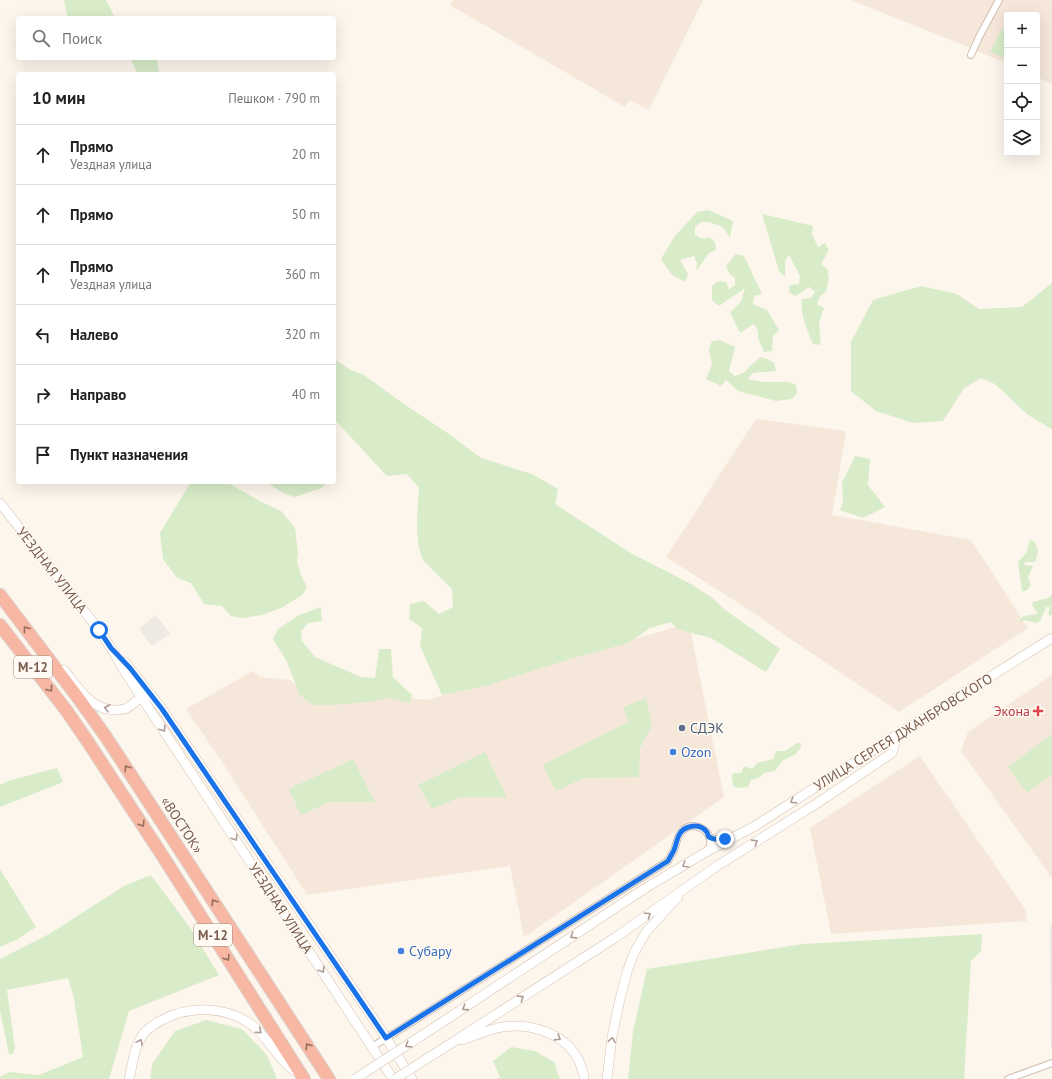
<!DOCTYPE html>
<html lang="ru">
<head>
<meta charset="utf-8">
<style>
	:root { --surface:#fff; --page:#f6f6f6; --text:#222; --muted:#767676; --line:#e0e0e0 }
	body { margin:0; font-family:"PT Sans",sans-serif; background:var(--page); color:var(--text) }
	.controls { position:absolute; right:12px; top:12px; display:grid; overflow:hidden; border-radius:4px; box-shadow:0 4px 16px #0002 }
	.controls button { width:36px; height:36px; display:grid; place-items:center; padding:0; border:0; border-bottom:1px solid var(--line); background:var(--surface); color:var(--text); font:20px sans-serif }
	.stop { position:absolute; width:12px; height:12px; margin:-9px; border:3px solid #1a73e8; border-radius:50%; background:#fff }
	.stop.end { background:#1a73e8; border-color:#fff; box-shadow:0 1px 4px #0008 }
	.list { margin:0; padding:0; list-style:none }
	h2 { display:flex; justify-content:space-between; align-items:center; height:52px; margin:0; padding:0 16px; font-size:17px }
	h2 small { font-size:13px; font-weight:400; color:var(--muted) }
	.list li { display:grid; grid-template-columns:26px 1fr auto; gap:12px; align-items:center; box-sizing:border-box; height:60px; padding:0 16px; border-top:1px solid var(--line) }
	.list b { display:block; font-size:15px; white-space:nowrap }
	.list p { margin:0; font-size:13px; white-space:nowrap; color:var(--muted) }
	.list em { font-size:13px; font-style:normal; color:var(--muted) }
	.icon { flex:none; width:22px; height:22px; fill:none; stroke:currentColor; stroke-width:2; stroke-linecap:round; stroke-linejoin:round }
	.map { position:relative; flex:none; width:1052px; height:1079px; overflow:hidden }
	.search { position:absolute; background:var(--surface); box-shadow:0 4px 16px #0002; left:16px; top:16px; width:320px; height:44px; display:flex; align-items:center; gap:10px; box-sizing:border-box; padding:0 14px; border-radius:4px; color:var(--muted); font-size:15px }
	.panel { position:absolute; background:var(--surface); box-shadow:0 4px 16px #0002; left:16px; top:72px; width:320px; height:412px; border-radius:4px }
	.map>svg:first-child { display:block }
	.residential { fill:#f5e8da }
	.industrial { fill:#efe9e4 }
	.green { fill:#d8ecc9 }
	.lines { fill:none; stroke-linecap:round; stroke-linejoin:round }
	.street-casing { stroke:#d1beb0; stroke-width:8 }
	.secondary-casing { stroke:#d6c0b0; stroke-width:10 }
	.highway-casing { stroke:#dad1cd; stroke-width:14 }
	.street { stroke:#fff; stroke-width:6 }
	.secondary { stroke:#fff; stroke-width:9 }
	.highway { stroke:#f7b7a3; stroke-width:12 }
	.secondary-bridge-casing { stroke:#d6c0b0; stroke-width:10; stroke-linecap:butt }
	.secondary-bridge { stroke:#fff; stroke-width:9 }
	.oneway { stroke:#936e5e }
	.oneway2 { stroke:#af9d94 }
	.route { stroke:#1a73e8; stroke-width:5 }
	.health-dot { fill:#e0444e; stroke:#fffaf3; stroke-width:1.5 }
	.service-dot { fill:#5c6f8a; stroke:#fffaf3; stroke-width:1.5 }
	.shop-dot { fill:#3f7fe0; stroke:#fffaf3; stroke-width:1.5 }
	.labels { text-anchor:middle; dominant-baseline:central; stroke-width:3; stroke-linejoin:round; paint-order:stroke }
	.shield { fill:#fffaf3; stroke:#a28b7f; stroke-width:1 }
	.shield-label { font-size:13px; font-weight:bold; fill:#7a5c4d }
	.street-label { font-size:14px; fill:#7a5c4d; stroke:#fffaf3 }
	.health-label { font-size:14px; fill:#be3a42; stroke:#fffaf3; text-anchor:end }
	.service-label { font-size:14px; fill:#4e5e75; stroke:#fffaf3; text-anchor:start }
	.shop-label { font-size:14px; fill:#366cbe; stroke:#fffaf3; text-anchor:start }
</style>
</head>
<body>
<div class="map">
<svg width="1052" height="1079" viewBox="0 0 1052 1079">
	<rect width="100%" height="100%" fill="#fdf6ec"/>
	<path class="residential" d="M 453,0 L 703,0 L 649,110 L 630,100 L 625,107 L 450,5 Z
		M 851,0 L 1052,0 L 1052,84 L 1037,77 L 1037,15 L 1007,15 L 1007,64 L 966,46 Z
		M 756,419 L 846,431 L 832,515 L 971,540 L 1028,628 L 899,712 L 786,636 L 760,617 L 666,557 Z
		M 689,623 L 724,797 L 529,934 L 524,936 L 510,866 L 307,895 L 228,771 L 186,709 L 253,671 L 260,677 L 291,680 L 303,693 L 398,697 L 427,700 Z
		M 1052,675 L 1052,878 L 961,751 L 968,732 Z
		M 920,756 L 1025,909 L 1027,921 L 831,934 L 810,828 Z"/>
	<path class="industrial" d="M 156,615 L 170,634 L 152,646 L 139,629 Z
		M 1050,926 L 1052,926 L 1052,1049 L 1051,1049 Z"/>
	<path class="green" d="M 64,0 L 106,0 L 115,18 L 69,18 L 67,15 Z
		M 1007,20 L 1007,59 L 990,52 Z
		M 130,58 L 157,58 L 159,73 L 160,74 L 138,74 Z
		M 708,210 L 733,221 L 730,238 L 723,227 L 709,222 L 701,222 L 695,227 L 695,235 L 702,239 L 709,237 L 715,242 L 716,250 L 709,253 L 696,271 L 697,263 L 694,256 L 680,260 L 688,274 L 685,282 L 672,275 L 661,259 L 674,237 L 697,212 Z
		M 762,214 L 813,226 L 812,234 L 818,247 L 825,243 L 829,250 L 821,264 L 827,269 L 829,277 L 826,292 L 820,296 L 817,304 L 824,308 L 819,323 L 821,345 L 813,344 C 807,329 800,315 802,299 L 811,298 L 815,292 L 809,287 L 796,296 L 789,293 L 790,285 L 799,284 L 800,276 L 789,255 L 785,261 L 785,277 L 779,271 Z
		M 736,254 L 744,256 L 762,294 L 754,296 L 753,304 L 767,310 L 779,330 L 773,336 L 772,351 L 764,352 L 758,338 L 758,331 L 754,324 L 740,333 L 730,312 L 741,302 L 745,288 L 719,306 L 712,300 L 712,286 L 718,281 L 726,282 L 729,289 L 735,285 L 735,278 L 729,273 L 726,266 Z
		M 1052,283 L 1052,429 L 1028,415 L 995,384 L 981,378 L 964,388 L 943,421 L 913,423 L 876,411 L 851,391 L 851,342 L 873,300 L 921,286 L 957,294 L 979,309 L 1022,307 Z
		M 720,340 L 735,347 L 729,371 L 735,376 L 743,373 L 760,357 L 768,359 L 774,363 L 776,371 L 753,373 L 748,379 L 763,382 L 788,382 L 796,385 L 797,393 L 792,399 L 776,401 L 738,391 L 726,380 L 721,386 L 706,379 L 712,364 L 709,349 L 712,341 Z
		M 334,359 L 351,370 L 364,375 L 401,402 L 449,434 L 481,458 L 532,474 L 558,489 L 555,504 L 629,552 L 689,583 L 713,598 L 724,609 L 780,649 L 766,672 L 711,638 L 677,629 L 671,622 L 650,628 L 628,643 L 570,659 L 485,686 L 442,695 L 420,646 L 422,628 L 409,619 L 410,604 L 424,601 L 439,614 L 453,607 L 452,589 C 443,580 433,571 425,562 C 413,546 418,507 419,488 L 407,474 L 387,476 L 334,419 Z
		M 855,456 L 870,459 L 868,485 L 885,507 L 863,518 L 840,510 L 843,502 L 842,483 Z
		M 191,482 L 226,482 L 262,502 L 281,511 L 295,528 L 298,553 L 297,561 L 301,575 L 307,587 L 302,595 L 283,607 L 262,615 L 243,618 L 231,616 L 222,606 L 204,604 L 191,583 L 177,578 L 163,559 L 160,533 Z
		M 266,482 L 328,482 L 321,488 L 295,497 L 285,494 Z
		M 1030,540 L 1034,541 L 1038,551 L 1035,562 L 1024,562 L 1025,565 L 1033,566 L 1028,577 L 1031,585 L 1026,591 L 1022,591 L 1018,562 L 1026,553 Z
		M 1052,595 L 1052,615 L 1050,616 L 1048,614 L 1050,607 L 1046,607 L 1040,621 L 1036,623 L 1024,620 L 1019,622 L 1023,616 L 1038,614 L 1032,605 L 1033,602 L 1048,598 Z
		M 321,607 L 322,621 L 308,623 L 301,631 L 302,641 L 315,657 L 361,677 L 375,678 L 379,649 L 391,649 L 393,677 L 412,695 L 410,703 L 389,698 L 367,702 L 333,705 L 313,705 L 300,695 L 286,660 L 273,639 L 278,629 L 299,615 Z
		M 646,698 L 652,725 L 640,748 L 639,777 L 584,778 L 556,791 L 543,765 L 629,722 L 623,707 Z
		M 1052,734 L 1052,775 L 1027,793 L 1008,767 Z
		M 799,742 L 802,745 L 796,754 L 782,761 L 775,771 L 764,773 L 758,778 L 751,780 L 748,787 L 736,788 C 732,784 731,778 733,773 L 741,773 L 744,766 L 752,769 L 757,763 L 773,759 L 776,751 L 785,751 Z
		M 485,752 L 507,797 L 460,797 L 432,809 L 418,785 Z
		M 353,759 L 375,802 L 329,802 L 301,815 L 289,789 Z
		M 57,768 L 63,782 L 0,807 L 0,785 L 11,780 Z
		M 0,869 L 36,927 L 18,939 L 0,947 Z
		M 151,875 L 191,929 L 219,975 L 129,1011 L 109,1079 L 0,1079 L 0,1077 L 9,1072 L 39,1075 L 83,1057 L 74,998 L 68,978 L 7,990 L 15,1048 L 13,1054 L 9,1054 L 0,1011 L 0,959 L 51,933 L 124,886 Z
		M 982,934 L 981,951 L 971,961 L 964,1079 L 628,1079 L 633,1032 L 647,969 L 803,944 Z
		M 206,1020 L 242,1029 L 267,1055 L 277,1079 L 150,1079 L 152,1064 L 175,1031 Z
		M 511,1047 L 535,1051 L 554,1062 L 560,1079 L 497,1079 L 500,1077 L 493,1061 Z"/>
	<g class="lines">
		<defs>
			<path id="street" d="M 971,55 L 979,37 L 999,0
				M 709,837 L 719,840 L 727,838
				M 372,1047 L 668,861 C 670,857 672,854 674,850 C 677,843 677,835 683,830 C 696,818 719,835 707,851
				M 1008,1079 L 1052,1063"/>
			<path id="secondary" d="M 0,503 L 99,630 L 111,648 L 125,672 L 393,1079
				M 125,662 L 162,709 L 381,1030 L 412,1079
				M 64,670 C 77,686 91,710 114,710 C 118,710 123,710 127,708 C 132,705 137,700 142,697
				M 441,1023 L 644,889 L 706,852 L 755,826 L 922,719 L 1052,638
				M 462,1040 C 474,1036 485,1031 497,1028 C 526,1022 563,1031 578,1059 C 581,1064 582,1070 584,1076 L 584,1079
				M 453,1042 L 616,937 L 717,866 L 816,804 L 892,753 L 897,736
				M 129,1079 C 133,1063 134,1046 144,1033 C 149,1028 156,1023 162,1020 C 188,1006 224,1006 249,1023 C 269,1036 277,1061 298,1073
				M 607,1079 L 612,1037 L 620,999 L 627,972 L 634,953 L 646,932 L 678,897"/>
			<path id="highway" d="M 0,595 L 79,699 L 106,737 L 148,801 L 329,1079
				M 0,625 L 66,710 L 86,739 L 162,855 L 304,1079"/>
		</defs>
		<use href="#street" class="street-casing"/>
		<use href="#secondary" class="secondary-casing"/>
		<use href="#highway" class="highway-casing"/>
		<use href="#street" class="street"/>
		<use href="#secondary" class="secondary"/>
		<use href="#highway" class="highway"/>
		<defs>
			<path id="secondary-bridge" d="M 355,1079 L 441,1023
				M 395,1079 L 453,1042"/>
		</defs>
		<use href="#secondary-bridge" class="secondary-bridge-casing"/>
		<use href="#secondary-bridge" class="secondary-bridge"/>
	</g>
	<defs><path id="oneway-chevron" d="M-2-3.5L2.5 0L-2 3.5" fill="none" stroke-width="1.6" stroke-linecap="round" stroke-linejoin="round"/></defs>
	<g class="oneway">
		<use href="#oneway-chevron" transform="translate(26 629) rotate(-127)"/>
		<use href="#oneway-chevron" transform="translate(50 689) rotate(53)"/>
		<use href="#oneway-chevron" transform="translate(127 768) rotate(-124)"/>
		<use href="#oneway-chevron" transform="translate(142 824) rotate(57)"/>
		<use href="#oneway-chevron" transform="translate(214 902) rotate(-123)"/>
		<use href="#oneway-chevron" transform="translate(227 958) rotate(58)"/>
		<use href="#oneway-chevron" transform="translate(308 1046) rotate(-123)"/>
	</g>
	<g class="oneway2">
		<use href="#oneway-chevron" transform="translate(107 708) rotate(-166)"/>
		<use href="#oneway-chevron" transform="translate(163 729) rotate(57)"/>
		<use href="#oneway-chevron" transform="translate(793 801) rotate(148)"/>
		<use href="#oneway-chevron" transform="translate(235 838) rotate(57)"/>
		<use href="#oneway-chevron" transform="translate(755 842) rotate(-32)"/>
		<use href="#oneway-chevron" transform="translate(685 865) rotate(149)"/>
		<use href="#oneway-chevron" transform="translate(648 915) rotate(-35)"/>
		<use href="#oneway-chevron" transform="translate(573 936) rotate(147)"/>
		<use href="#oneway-chevron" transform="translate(322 970) rotate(57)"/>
		<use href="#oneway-chevron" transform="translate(521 998) rotate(-33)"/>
		<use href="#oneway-chevron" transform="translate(465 1008) rotate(147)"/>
		<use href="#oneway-chevron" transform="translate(259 1031) rotate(41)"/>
		<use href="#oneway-chevron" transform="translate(558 1038) rotate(32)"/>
		<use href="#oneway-chevron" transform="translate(612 1040) rotate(-81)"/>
		<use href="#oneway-chevron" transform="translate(140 1042) rotate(-62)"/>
		<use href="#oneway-chevron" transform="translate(408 1045) rotate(147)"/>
	</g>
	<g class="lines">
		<path class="route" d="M 99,630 L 111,648 L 130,668 L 162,709 L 386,1038 L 668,861 C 670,857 672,854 674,850 C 676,845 677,839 679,835 C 684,825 699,823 706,831 C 708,833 708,836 709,837 C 714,840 720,840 725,839"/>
	</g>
	<path class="health-dot" d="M1036 705h4v4h4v4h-4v4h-4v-4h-4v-4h4z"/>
	<circle class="service-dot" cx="682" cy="728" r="4"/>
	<g class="shop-dot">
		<circle cx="673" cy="752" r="4"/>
		<circle cx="401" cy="951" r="4"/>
	</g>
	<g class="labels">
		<g class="shield">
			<rect x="14" y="656" width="38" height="22" rx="3"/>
			<rect x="194" y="924" width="38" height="22" rx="3"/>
		</g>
		<g class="shield-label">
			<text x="33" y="667">М-12</text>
			<text x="213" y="935">М-12</text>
		</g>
		<g class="street-label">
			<text transform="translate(52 570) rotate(52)">УЕЗДНАЯ УЛИЦА</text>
			<text transform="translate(903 732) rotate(-32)">УЛИЦА СЕРГЕЯ ДЖАНБРОВСКОГО</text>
			<text transform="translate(182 825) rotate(57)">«ВОСТОК»</text>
			<text transform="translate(281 908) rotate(57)">УЕЗДНАЯ УЛИЦА</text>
		</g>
		<g class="health-label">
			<text x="1030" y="711">Экона</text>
		</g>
		<g class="service-label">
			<text x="690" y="728">СДЭК</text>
		</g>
		<g class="shop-label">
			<text x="681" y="752">Ozon</text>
			<text x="409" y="951">Субару</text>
		</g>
	</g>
</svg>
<div class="controls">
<button>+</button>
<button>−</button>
<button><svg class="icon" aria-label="locate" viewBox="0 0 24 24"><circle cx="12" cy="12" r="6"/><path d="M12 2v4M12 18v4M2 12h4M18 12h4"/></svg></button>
<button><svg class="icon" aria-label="layers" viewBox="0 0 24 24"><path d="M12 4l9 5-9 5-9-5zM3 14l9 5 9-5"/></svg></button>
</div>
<div class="stop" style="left:99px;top:630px"></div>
<div class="stop end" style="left:725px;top:839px"></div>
<div class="search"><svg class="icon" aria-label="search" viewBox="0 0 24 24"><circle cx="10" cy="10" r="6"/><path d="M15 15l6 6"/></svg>Поиск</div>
<section class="panel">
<h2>10 мин<small>Пешком · 790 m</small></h2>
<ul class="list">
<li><svg class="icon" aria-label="ahead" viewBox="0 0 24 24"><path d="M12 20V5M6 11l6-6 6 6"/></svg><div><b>Прямо</b><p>Уездная улица</p></div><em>20 m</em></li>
<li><svg class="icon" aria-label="ahead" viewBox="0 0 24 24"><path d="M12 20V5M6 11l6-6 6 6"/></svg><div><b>Прямо</b></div><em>50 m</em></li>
<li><svg class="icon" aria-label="ahead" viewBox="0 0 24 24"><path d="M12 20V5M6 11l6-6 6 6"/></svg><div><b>Прямо</b><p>Уездная улица</p></div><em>360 m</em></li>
<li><svg class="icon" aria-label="left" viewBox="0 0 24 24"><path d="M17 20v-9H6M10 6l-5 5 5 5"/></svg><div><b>Налево</b></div><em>320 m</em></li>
<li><svg class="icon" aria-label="right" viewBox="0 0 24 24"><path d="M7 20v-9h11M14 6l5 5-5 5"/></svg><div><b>Направо</b></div><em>40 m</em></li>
<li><svg class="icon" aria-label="arrive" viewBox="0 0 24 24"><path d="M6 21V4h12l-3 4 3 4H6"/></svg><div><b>Пункт назначения</b></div></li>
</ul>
</section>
</div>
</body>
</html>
